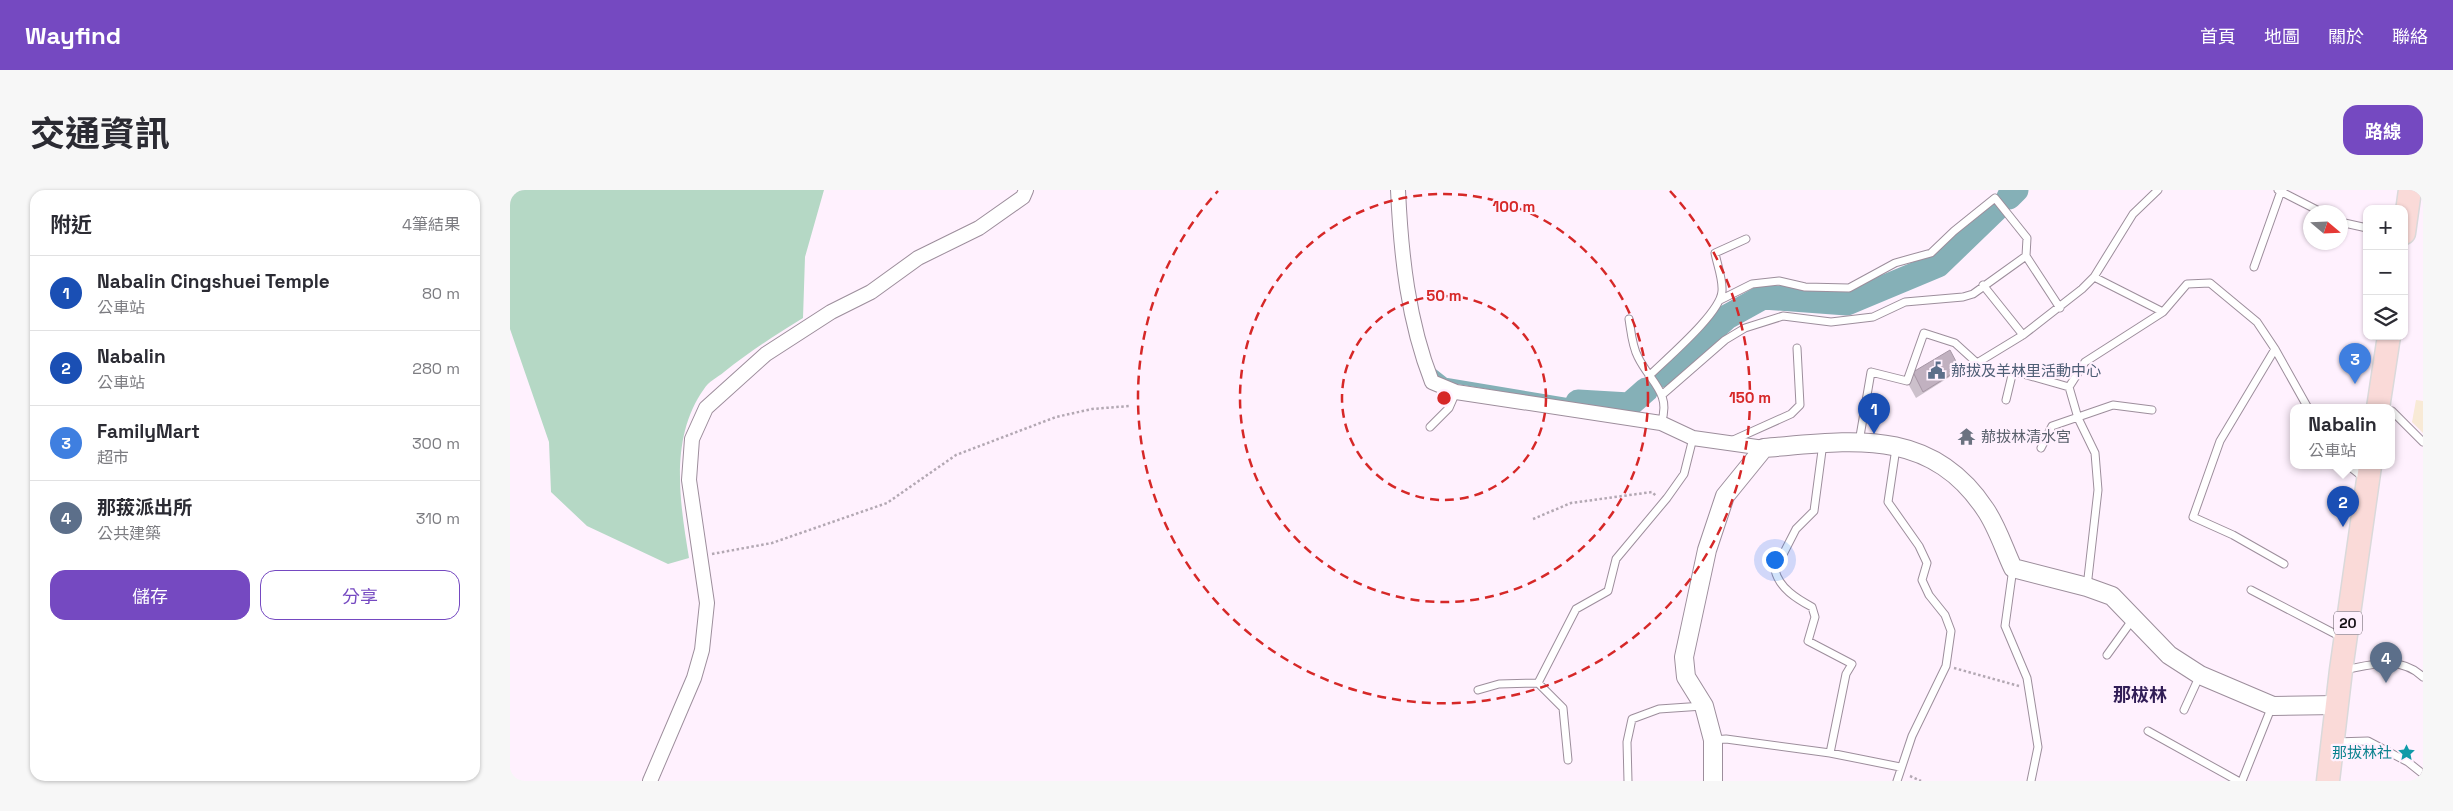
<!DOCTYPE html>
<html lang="zh-TW">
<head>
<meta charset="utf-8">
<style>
	:root { --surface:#fff; --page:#f7f7f7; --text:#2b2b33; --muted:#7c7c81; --line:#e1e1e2; --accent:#7549c1 }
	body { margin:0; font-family:"Space Grotesk","Noto Sans TC",sans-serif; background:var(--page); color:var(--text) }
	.controls { position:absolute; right:15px; top:15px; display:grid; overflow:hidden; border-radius:10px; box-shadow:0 1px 4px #0004 }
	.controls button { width:45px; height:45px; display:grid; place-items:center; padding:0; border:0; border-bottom:1px solid var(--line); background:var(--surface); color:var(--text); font:25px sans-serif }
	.compass { position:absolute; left:1793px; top:15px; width:45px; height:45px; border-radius:50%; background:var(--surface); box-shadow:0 1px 4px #0004; rotate:109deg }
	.you { position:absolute; left:1264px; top:369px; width:18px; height:18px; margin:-12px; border:4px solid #fff; border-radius:50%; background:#1a73e8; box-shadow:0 0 0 8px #1a73e833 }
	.badge { display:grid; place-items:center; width:32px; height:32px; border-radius:50%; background:var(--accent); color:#fff; font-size:16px; font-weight:700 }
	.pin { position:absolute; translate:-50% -41px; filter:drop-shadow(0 1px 2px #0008) }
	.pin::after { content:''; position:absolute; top:26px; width:18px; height:15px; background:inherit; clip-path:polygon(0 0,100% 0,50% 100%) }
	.popup { position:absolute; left:1780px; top:214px; width:105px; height:65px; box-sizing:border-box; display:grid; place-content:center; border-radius:10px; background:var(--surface); filter:drop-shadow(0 1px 4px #0005); font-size:16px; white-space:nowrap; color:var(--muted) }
	.popup b { font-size:19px; color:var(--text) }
	.popup::after { content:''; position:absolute; left:50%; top:100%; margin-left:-10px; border:10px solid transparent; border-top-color:var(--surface) }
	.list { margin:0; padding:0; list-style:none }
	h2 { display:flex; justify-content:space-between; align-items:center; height:65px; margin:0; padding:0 20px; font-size:21px }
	h2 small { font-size:16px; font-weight:400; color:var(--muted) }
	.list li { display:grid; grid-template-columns:32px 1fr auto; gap:15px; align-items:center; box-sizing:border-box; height:75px; padding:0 20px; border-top:1px solid var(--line) }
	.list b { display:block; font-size:19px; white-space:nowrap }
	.list p { margin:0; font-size:16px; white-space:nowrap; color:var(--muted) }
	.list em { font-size:16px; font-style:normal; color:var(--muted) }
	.actions { display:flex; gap:10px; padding:15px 20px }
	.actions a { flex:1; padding:11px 0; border:1px solid var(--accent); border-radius:15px; text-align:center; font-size:18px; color:var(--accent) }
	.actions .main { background:var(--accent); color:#fff }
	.icon { flex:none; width:28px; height:28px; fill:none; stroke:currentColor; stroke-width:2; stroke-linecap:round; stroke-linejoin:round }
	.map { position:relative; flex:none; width:1913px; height:591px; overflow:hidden; border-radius:15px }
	header { display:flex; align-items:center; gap:30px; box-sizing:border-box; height:70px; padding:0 25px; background:var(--accent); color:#fff }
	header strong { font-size:24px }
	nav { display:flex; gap:28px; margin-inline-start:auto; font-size:18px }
	.intro { display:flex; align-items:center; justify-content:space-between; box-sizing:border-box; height:120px; padding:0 30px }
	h1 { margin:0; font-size:35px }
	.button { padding:12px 22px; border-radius:15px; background:var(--accent); color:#fff; font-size:18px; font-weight:700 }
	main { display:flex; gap:30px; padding:0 30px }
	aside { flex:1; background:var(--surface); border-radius:15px; box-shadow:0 1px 4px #0004 }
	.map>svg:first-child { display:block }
	.education { fill:#f8ead6 }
	.green { fill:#b5d8c5 }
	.shadow { fill:#0003 }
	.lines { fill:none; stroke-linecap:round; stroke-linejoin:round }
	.stream { stroke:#85b0b7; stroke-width:4.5 }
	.river { stroke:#85b0b7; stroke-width:25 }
	.building { fill:#c1b1c0; stroke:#a696a5 }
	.service-casing { stroke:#9d8e9c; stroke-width:9 }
	.minor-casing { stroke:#9d8e9c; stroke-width:16 }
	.tertiary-casing { stroke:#9d8e9c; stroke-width:20 }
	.primary-casing { stroke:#dad9da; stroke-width:25 }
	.path { stroke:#b3a8b3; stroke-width:2.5; stroke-dasharray:2.5 2.5; stroke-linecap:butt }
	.service { stroke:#fff; stroke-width:7 }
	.minor { stroke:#fff; stroke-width:14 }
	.tertiary { stroke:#fff; stroke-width:18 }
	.primary { stroke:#fadad8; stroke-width:22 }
	.ring { fill:none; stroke:#d62828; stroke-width:2.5; stroke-dasharray:9 6 }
	.labels { text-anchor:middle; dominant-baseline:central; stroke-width:4.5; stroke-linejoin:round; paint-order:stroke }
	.shield { fill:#fff1fe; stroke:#5d555c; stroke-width:1 }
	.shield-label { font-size:14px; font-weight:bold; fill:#171217 }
	.service-label { font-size:15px; fill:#4e5e75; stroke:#fff1fe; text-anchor:start }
	.worship-label { font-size:15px; fill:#5b616d; stroke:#fff1fe; text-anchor:start }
	.culture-label { font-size:15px; fill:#0d838f; stroke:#fff1fe; text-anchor:end }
	.quarter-label { font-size:18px; font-weight:bold; fill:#311d56; stroke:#fff1fe }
	.centre { fill:#d62828; stroke:#fff1fe; stroke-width:2.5 }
	.ring-label { font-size:15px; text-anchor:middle; font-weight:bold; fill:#d62828; stroke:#fff1fe; stroke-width:4.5; stroke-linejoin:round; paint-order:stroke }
</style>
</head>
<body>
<header>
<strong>Wayfind</strong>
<nav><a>首頁</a><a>地圖</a><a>關於</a><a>聯絡</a></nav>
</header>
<div class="intro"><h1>交通資訊</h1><a class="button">路線</a></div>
<main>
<aside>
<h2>附近<small>4筆結果</small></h2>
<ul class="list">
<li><span class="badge" style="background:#1a4fb4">1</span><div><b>Nabalin Cingshuei Temple</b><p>公車站</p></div><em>80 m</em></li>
<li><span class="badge" style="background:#1a4fb4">2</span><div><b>Nabalin</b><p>公車站</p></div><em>280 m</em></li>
<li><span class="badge" style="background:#3f7fe0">3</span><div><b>FamilyMart</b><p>超市</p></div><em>300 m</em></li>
<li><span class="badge" style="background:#5c6f8a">4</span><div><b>那菝派出所</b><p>公共建築</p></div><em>310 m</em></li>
</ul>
<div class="actions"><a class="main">儲存</a><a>分享</a></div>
</aside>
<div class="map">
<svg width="1913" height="591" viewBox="0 0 1913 591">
	<rect width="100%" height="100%" fill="#fff1fe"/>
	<path class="education" d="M 1906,210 L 1913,211 L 1913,243 L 1902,232 Z"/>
	<path class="green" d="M 0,0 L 314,0 L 295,67 L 293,128 C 265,145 239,162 214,182 C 208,187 198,192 194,199 C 159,248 170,313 179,368 L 158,374 L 77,336 L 41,302 L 39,252 L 0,139 Z"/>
	<path class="shadow" d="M 1449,178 L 1441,186 L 1406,208 L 1396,190 L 1404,183 Z"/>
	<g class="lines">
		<path class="stream" d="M 922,179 L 936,190 L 1068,212"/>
		<path class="river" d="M 1499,7 L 1506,0
			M 1153,185 L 1217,127 L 1253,107 L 1337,113 L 1428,75 L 1486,19
			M 1068,212 L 1119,215 L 1136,200"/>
	</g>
	<path class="building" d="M 1440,160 L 1450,179 L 1413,202 L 1403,182 Z"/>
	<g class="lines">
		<defs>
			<path id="service" d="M 1768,0 L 1811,22
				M 1830,32 L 1857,38
				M 1516,66 L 1550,118
				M 1744,77 L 1771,1
				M 1584,87 L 1653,122
				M 1473,95 L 1513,145
				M 1119,129 C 1121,141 1122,156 1128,167 C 1140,192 1162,203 1151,233
				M 1765,159 L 1710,251 L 1683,327 L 1723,345 L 1774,374
				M 1139,186 C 1156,169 1211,123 1212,101 C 1213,89 1207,74 1205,63 L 1236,49
				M 1153,204 L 1215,150 L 1235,138 L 1273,126 L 1321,132 L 1363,127 L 1395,112 L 1453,107 L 1463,104 L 1516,66 L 1517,48 L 1485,8 L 1444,41 L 1421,63 L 1385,73 L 1339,98 L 1295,97 L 1269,91 L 1242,94 L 1210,110
				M 1496,210 L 1503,181 L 1559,197
				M 1882,221 L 1913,252
				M 920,237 L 939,218 L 946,202
				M 1221,251 L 1281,224 L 1290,215 L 1287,158
				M 1349,252 L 1361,182 L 1397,191 L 1414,143 L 1445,153 L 1467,173 L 1513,145 L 1572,99 L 1584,87 L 1623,24 L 1648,0
				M 1313,253 L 1304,321 L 1286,339 L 1265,380 C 1269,398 1287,409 1302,417 L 1305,427 L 1298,451 L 1342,474 L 1336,484 L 1320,563
				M 1386,258 L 1378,312 L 1409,356 L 1417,373 L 1412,390 L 1419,405 L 1435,425 L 1441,441 L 1436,476 L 1402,546 L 1387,591
				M 1531,258 L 1542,236 L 1603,215 L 1642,220
				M 1839,276 L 1854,288
				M 1503,378 L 1495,436 L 1517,488 L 1528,557 L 1521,591
				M 1577,397 L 1588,300 L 1585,263 L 1568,228 L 1559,197 L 1575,172 L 1653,122 L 1677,94 L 1700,93 L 1747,132 L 1765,159 L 1798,218
				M 1741,400 L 1833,448
				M 1597,465 L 1623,429
				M 1834,480 C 1861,475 1891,465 1913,487
				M 968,500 L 989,494 L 1028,493
				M 1674,520 L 1690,485
				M 1638,541 L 1728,591
				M 1203,550 L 1216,549 L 1320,563 L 1390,577
				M 1825,552 L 1858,551 L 1898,572 L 1913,584
				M 1058,570 L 1053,518 L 1028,493 L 1066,419 L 1098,401 L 1106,369 L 1157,308 L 1174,284 L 1183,248
				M 1118,591 L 1117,552 L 1122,529 L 1149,519 L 1193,516
				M 1732,591 L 1762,516"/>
			<path id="minor" d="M 888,0 C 891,65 898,131 922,192 L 946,202 L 1151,233 L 1183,248 L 1254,258
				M 140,591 L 184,488 L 192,460 L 197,413 L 179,290 L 182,249 L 196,218 L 256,164 L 321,122 L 361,102 L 408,68 L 469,38 L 513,7 L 516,0"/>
			<path id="tertiary" d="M 1203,591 L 1203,550 L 1194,516 L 1176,487 L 1174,467 L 1197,360 L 1215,306 L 1254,258 C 1340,251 1420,236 1475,319 C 1487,336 1494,359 1503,378 L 1577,397 L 1602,406 L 1659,465 L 1690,485 L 1763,516 L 1827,515"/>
			<path id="primary" d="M 1894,43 L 1900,0
				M 1868,218 L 1879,146
				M 1818,591 L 1831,480 L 1860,276"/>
		</defs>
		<use href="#service" class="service-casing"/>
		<use href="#minor" class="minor-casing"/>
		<use href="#tertiary" class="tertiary-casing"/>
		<use href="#primary" class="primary-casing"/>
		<path class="path" d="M 1023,329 L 1061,313 L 1142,302 L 1146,306
			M 202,364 L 262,353 L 377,313 L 446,265 L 546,227 L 582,219 L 619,216
			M 1444,478 L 1509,496
			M 1400,586 L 1411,591"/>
		<use href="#service" class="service"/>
		<use href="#minor" class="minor"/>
		<use href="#tertiary" class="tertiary"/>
		<use href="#primary" class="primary"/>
	</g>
	<g class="ring">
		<circle cx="934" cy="208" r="102"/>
		<circle cx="934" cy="208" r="204"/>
		<path d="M1160 1A306 306 0 1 1 708 1"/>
	</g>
	<defs>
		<symbol id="civic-bare" viewBox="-9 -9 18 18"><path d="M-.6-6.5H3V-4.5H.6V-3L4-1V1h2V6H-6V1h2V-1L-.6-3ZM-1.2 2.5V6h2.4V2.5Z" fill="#5c6f8a" stroke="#fff1fe" stroke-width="2.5" paint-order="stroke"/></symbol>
		<symbol id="temple-bare" viewBox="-9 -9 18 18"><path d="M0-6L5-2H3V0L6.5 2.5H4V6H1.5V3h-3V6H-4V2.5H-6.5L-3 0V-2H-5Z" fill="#6b7280" stroke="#fff1fe" stroke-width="2.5" paint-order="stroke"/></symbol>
		<symbol id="sight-bare" viewBox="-9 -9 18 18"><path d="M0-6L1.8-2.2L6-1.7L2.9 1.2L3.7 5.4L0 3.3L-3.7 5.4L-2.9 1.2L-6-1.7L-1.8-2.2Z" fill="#0f9aa8" stroke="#fff1fe" stroke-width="2.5" paint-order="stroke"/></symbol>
	</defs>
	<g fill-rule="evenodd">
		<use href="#civic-bare" x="1414" y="168" width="25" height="25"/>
		<use href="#temple-bare" x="1444" y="234" width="25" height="25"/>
		<use href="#sight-bare" x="1884" y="550" width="25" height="25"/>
	</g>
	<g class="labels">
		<rect class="shield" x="1824" y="421.5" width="28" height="23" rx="4"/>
		<g class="shield-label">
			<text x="1838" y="433">20</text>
		</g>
		<g class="service-label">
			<text x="1441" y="180">𦰡拔及羊林里活動中心</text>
		</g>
		<g class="worship-label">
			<text x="1471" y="246">𦰡拔林清水宮</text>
		</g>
		<g class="culture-label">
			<text x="1882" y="562">那拔林社</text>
		</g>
		<g class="quarter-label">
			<text x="1630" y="504">那柭林</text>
		</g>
	</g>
	<circle cx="934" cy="208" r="8" class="centre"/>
	<g class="ring-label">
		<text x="1004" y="22">100 m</text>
		<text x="934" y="111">50 m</text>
		<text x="1240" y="213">150 m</text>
	</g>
</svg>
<div class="controls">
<button>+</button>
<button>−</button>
<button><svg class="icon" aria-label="layers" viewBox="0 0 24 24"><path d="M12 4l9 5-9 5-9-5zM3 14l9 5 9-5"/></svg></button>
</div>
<svg class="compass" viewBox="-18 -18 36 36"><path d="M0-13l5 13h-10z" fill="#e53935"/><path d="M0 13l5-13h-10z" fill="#7c7c81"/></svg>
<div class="you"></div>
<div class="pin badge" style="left:1364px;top:244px;background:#1a4fb4">1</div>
<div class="pin badge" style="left:1833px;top:337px;background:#1a4fb4">2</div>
<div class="popup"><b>Nabalin</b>公車站</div>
<div class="pin badge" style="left:1845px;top:194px;background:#3f7fe0">3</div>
<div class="pin badge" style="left:1876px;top:493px;background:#5c6f8a">4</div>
</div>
</main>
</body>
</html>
